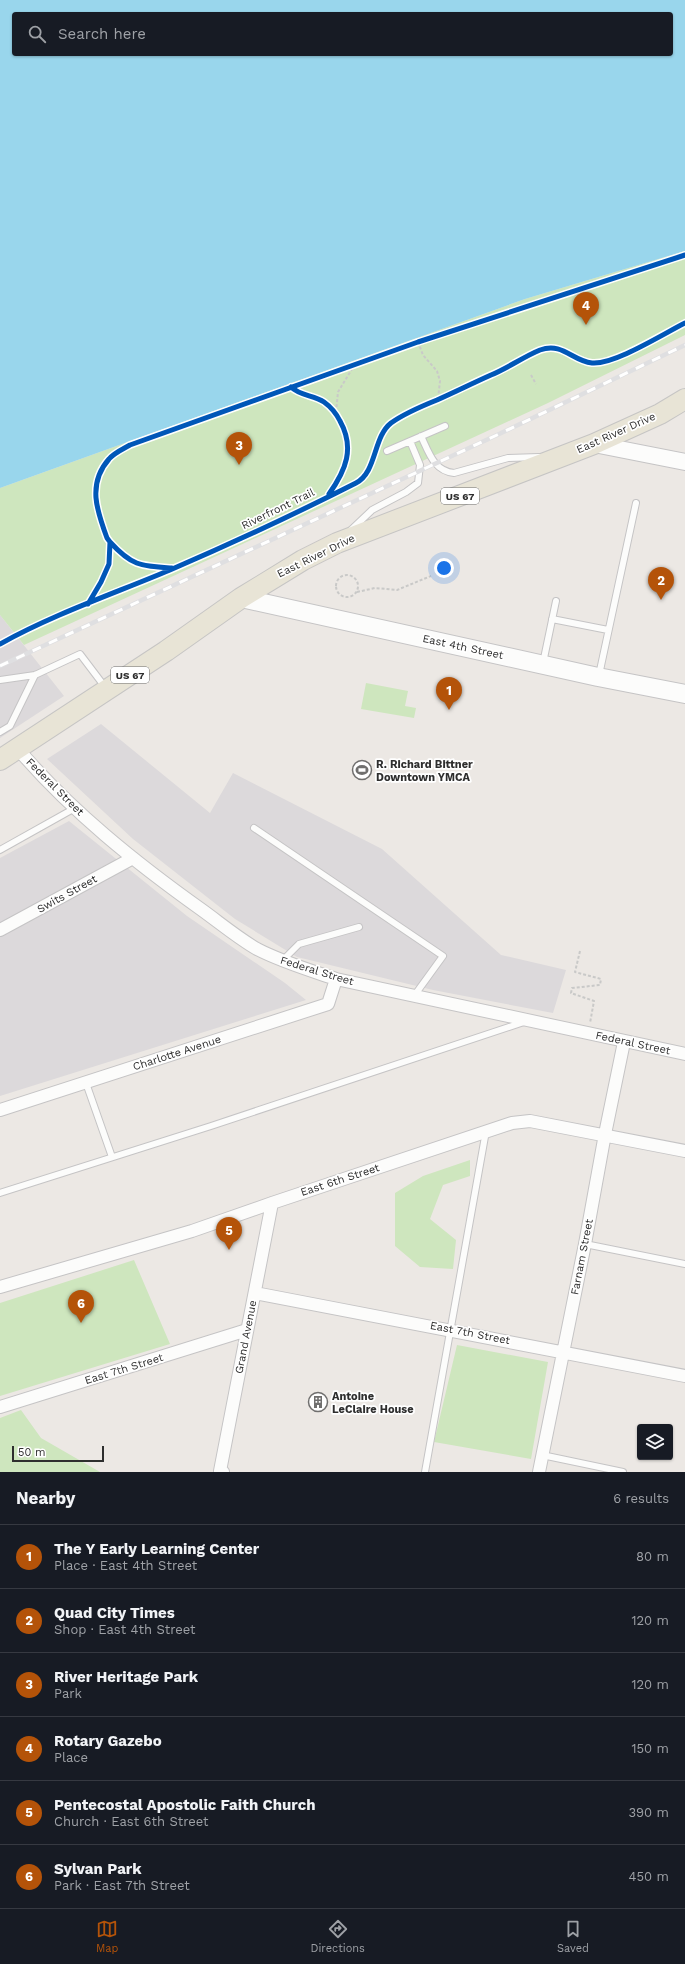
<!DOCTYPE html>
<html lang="en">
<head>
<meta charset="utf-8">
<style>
	:root { --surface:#171b24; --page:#20242c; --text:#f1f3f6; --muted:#9ea1a6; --line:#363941; --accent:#b45309 }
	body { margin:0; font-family:"Work Sans",sans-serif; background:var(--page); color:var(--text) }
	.controls { position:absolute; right:12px; bottom:12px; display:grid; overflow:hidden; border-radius:4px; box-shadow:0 1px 3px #0004 }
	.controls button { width:36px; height:36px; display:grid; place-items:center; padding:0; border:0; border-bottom:1px solid var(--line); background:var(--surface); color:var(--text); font:20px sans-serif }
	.scale { position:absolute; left:12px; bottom:10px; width:92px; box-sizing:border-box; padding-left:4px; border:2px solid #2e2e2e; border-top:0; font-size:11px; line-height:14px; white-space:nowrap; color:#2e2e2e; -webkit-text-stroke:3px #fff; paint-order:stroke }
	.you { position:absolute; left:444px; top:568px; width:14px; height:14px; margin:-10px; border:3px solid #fff; border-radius:50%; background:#1a73e8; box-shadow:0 0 0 6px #1a73e833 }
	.badge { display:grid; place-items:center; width:26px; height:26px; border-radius:50%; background:var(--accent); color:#fff; font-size:13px; font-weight:700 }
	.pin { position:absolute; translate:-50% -33px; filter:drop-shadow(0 1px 2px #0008) }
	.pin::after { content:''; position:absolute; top:21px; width:14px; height:12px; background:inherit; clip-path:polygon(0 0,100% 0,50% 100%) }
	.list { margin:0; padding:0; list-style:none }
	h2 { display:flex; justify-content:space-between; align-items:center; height:52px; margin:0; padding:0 16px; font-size:17px }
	h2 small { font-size:13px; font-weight:400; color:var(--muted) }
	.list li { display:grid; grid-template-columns:26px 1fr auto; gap:12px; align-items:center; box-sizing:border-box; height:64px; padding:0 16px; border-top:1px solid var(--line) }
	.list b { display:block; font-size:15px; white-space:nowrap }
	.list p { margin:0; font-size:13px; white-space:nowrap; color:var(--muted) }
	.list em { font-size:13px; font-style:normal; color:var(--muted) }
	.icon { flex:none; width:22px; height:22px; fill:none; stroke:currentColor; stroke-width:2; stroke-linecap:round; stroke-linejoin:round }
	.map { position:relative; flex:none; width:685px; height:1472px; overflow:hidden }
	.search { position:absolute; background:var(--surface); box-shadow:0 1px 3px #0004; left:12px; right:12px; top:12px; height:44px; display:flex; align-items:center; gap:10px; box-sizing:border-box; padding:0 14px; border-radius:4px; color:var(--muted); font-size:15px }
	.sheet { height:436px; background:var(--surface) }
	nav { display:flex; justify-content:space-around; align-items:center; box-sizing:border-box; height:56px; border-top:1px solid var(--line); background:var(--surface); font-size:11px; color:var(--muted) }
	nav a { display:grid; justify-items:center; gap:2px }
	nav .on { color:var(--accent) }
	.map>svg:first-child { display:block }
	.industrial { fill:#dcd9db }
	.green { fill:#cee6be }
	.water { fill:#99d6ec; fill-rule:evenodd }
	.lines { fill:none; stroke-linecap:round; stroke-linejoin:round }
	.service-casing { stroke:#c5c4c5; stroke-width:8 }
	.minor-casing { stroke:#c5c4c5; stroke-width:14 }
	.tertiary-casing { stroke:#c5c4c5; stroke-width:18 }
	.secondary-casing { stroke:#c5c4c5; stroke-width:20 }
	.primary-casing { stroke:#c6c5c4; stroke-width:22 }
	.path { stroke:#c9c9c8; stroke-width:2; stroke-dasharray:3 2; stroke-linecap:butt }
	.service { stroke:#fcfcfb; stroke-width:6 }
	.minor { stroke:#fcfcfb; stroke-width:12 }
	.tertiary { stroke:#fcfcfb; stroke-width:16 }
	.secondary { stroke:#fcfcfb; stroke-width:18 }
	.primary { stroke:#e8e4d6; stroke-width:20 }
	.rail-casing { stroke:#dfdfe1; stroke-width:4.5 }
	.rail { stroke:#fff; stroke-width:3; stroke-dasharray:9; stroke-linecap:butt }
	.cycleway-casing { stroke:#fff; stroke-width:8 }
	.cycleway { stroke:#0057b8; stroke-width:5 }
	.labels { text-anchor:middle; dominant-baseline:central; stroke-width:3.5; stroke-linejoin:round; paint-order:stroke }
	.shield { fill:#fff; stroke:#6d6d6d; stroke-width:1 }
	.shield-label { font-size:10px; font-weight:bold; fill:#2e2e2e }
	.street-label { font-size:11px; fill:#2e2e2e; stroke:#fff }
	.poi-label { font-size:11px; font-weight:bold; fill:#2e2e2e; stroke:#fff; text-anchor:start }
</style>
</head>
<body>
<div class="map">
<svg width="685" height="1472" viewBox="0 0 685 1472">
	<rect width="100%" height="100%" fill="#ece8e4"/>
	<path class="industrial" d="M 0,615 L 64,696 L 0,738 Z
		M 101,724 L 210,813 L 233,773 L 382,849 L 501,955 L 566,970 L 553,1013 L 433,990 L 297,957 L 235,919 L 133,839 L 47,759 Z
		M 69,821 L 187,916 L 285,983 L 306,1000 L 0,1096 L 0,858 Z"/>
	<path class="green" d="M 685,251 L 685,335 L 548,403 L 24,645 L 0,615 L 0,488 L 525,299 Z
		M 366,683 L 408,691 L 405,706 L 416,708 L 414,718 L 361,709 Z
		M 470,1160 L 470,1176 L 443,1185 L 430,1219 L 456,1240 L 453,1269 L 420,1267 L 395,1246 L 395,1193 L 423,1176 Z
		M 134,1260 L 170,1344 L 0,1396 L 0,1303 Z
		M 457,1345 L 548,1362 L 531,1459 L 434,1442 Z
		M 21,1410 L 41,1438 L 100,1472 L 0,1472 L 0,1418 Z"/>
	<path class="water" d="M 0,0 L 685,0 L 685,251 L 525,299 L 0,488 ZM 14,14 L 671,14 L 671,54 L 14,54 Z"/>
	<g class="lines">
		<defs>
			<path id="service" d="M 421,436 C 429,453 434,471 454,473 L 508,458 L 539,457
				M 387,451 L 445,426
				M 351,530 L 372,510 L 406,492 L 418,483 L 420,465 L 410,441
				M 552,619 L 608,630
				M 543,663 L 556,601
				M 599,675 L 636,503
				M 0,680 L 35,675 L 80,654 L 105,687
				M 0,732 L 10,726 L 35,675
				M 254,828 L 443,956 L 414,996
				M 0,850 L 75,808
				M 282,961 L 299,944 L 359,927
				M 86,1083 L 112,1157
				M 0,1193 L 211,1126 L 524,1022
				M 585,1244 L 685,1264
				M 542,1455 L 623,1472
				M 425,1472 L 486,1131"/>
			<path id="minor" d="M 18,749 C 71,811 136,863 202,910 C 220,923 238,938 257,949 C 282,962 309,970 336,979 L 685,1054
				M 0,930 L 133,858
				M 0,1110 L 328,1004 L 336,979
				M 0,1287 L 192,1231 L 272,1203 L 512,1123 L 530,1121 L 685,1151
				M 255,1293 L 685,1376
				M 0,1407 L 247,1330
				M 223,1472 L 220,1471 L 272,1203
				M 539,1472 L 585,1244 L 605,1134 L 624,1042"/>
			<path id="tertiary" d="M 594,444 L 685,462"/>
			<path id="secondary" d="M 241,598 L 598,677 L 685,694"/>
			<path id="primary" d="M 0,760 L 166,651 L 241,598 L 303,560 L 337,543 L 594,444 L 660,414 L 685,399"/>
		</defs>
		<use href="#service" class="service-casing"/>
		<use href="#minor" class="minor-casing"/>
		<use href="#tertiary" class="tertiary-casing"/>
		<use href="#secondary" class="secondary-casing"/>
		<use href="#primary" class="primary-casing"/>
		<path class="path" d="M 576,289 L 584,312
			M 418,342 L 423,355 L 437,371 L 440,381 L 438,399
			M 531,375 L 536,384
			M 336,412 L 338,392 L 355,364
			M336 586a11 11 0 1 1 22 0a11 11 0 1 1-22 0Z
			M 357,592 L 375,588 L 397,590 L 431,576
			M 580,951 L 575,972 L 601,979 L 600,985 L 572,988 L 571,993 L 594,1001 L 590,1023"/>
		<use href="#service" class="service"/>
		<use href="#minor" class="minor"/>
		<use href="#tertiary" class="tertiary"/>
		<use href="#secondary" class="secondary"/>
		<use href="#primary" class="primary"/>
		<defs>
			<path id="rail" d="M 0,666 L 497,435 L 685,345"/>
		</defs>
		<use href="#rail" class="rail-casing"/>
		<use href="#rail" class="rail"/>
		<defs>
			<path id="cycleway" d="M 291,387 C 300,396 314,395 324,402 C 331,407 336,413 340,421 C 355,448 346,470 329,494
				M 110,542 C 132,566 140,566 172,568
				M 88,604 L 101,582 L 109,564 L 110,542 L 107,538 C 97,511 87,484 109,459 C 114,453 123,449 130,445 L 418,342 L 685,255
				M 0,644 C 54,614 113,594 170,570 C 233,543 295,514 356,483 C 377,472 373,437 391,423 C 405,413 422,406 437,400 C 455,392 473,383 491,375 C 508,368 523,357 540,350 C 563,342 572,361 592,363 C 614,365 663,334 685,323"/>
		</defs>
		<use href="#cycleway" class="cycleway-casing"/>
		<use href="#cycleway" class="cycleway"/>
	</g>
	<defs>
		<symbol id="stadium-ring" viewBox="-11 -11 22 22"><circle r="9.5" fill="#fff" stroke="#706f6e" stroke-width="1.5"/><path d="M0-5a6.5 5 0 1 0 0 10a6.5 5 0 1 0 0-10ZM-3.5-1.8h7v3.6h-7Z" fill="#706f6e"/></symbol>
		<symbol id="building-ring" viewBox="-11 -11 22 22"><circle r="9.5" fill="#fff" stroke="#706f6e" stroke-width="1.5"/><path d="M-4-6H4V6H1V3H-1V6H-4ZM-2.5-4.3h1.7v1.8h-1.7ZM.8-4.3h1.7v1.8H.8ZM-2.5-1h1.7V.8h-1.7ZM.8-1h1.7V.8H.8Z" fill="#706f6e"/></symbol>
	</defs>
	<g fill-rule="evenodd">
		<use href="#stadium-ring" x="351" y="759" width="22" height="22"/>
		<use href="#building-ring" x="307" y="1391" width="22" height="22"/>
	</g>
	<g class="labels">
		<g class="shield">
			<rect x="441" y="488" width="38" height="16" rx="3"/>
			<rect x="111" y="667" width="38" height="16" rx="3"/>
		</g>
		<g class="shield-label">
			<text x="460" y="496">US 67</text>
			<text x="130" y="675">US 67</text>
		</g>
		<g class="street-label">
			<text transform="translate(616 433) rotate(-24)">East River Drive</text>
			<text transform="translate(278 509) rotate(-26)">Riverfront Trail</text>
			<text transform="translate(316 556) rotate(-26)">East River Drive</text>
			<text transform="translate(463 647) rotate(12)">East 4th Street</text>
			<text transform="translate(55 787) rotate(45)">Federal Street</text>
			<text transform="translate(67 894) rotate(-29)">Swits Street</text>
			<text transform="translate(317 971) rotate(17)">Federal Street</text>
			<text transform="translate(633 1043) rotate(12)">Federal Street</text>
			<text transform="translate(177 1053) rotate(-18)">Charlotte Avenue</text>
			<text transform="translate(340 1180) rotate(-18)">East 6th Street</text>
			<text transform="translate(582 1257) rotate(-79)">Farnam Street</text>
			<text transform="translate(470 1333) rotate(11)">East 7th Street</text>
			<text transform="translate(246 1337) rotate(-79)">Grand Avenue</text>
			<text transform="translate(124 1369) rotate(-17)">East 7th Street</text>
		</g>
		<g class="poi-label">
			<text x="376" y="764">R. Richard Bittner<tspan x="376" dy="13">Downtown YMCA</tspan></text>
			<text x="332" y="1396">Antoine<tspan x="332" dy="13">LeClaire House</tspan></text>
		</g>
	</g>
</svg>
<div class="controls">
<button><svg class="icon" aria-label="layers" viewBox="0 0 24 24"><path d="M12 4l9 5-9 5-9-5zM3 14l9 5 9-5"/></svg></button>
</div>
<div class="scale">50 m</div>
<div class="you"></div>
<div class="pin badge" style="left:449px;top:710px">1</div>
<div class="pin badge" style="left:661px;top:600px">2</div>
<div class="pin badge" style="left:239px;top:465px">3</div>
<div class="pin badge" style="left:586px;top:325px">4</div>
<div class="pin badge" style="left:229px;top:1250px">5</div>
<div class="pin badge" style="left:81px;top:1323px">6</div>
<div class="search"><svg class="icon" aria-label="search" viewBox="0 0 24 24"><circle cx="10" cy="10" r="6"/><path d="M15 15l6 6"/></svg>Search here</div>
</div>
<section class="sheet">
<h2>Nearby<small>6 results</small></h2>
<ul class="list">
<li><span class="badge">1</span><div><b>The Y Early Learning Center</b><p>Place · East 4th Street</p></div><em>80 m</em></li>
<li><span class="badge">2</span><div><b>Quad City Times</b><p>Shop · East 4th Street</p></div><em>120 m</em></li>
<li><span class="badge">3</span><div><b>River Heritage Park</b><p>Park</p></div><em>120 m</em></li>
<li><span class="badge">4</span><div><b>Rotary Gazebo</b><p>Place</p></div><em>150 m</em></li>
<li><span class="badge">5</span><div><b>Pentecostal Apostolic Faith Church</b><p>Church · East 6th Street</p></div><em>390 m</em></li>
<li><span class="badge">6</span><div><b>Sylvan Park</b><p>Park · East 7th Street</p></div><em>450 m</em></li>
</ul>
</section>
<nav>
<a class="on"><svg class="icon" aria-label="map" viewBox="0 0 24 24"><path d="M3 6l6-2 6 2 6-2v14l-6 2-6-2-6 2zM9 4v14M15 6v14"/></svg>Map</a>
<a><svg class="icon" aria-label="directions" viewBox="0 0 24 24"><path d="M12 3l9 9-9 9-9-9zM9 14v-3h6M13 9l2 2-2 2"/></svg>Directions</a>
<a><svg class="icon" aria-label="saved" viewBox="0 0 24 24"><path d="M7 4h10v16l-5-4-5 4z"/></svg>Saved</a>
</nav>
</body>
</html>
